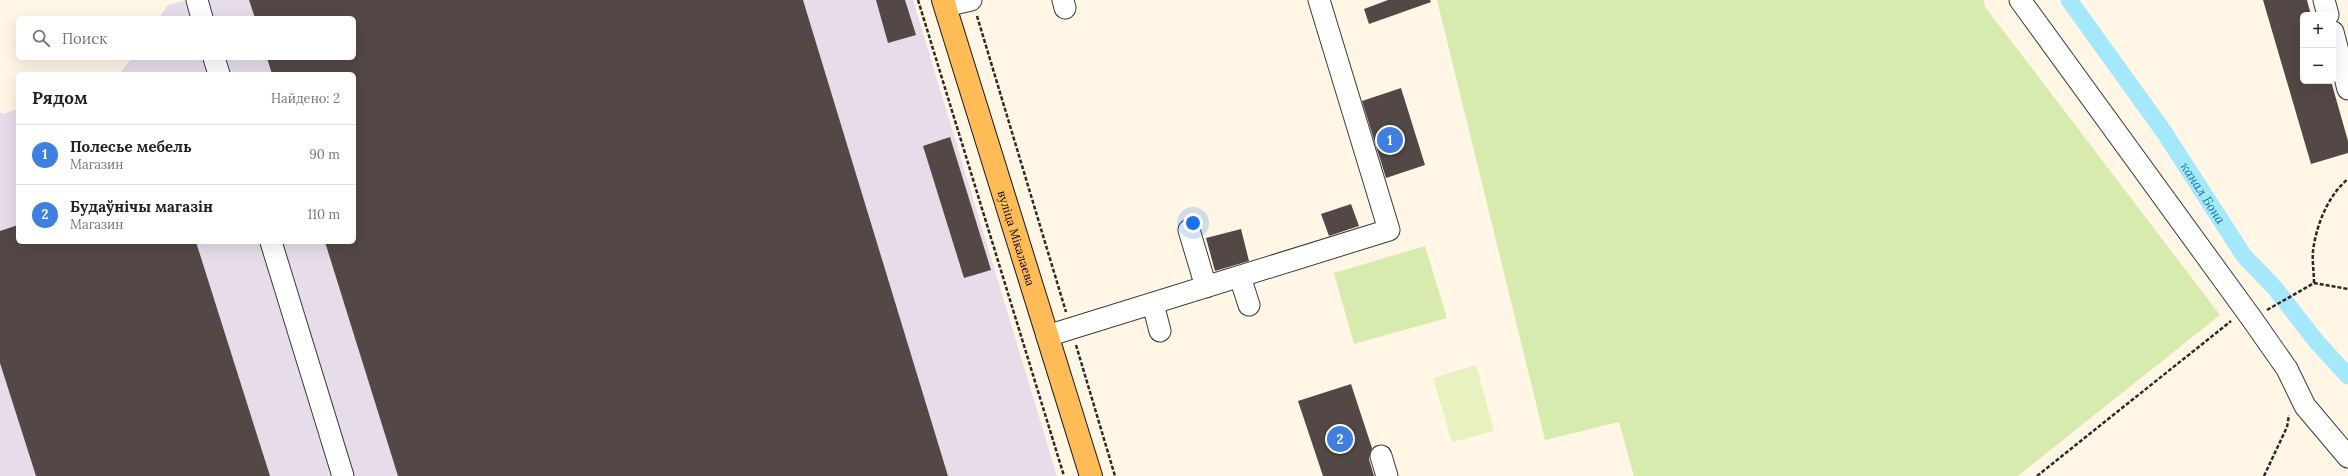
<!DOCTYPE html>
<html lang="ru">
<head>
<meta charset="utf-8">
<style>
	:root { --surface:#fff; --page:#f2f2f2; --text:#202124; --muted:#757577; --line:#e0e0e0; --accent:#111827 }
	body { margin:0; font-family:Lora,serif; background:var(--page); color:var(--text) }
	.controls { position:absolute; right:12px; top:12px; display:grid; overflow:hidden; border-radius:6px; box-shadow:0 4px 16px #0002 }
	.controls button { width:36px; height:36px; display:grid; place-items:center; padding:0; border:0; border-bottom:1px solid var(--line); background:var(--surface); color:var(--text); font:20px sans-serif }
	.you { position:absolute; left:1193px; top:223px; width:14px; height:14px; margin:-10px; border:3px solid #fff; border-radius:50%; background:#1a73e8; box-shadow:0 0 0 6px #1a73e833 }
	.badge { display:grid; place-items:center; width:26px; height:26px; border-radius:50%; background:var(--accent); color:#fff; font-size:13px; font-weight:700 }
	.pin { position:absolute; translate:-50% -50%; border:2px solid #fff; box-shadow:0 1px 4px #0006 }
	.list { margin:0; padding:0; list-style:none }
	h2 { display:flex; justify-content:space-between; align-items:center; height:52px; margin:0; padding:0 16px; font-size:17px }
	h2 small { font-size:13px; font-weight:400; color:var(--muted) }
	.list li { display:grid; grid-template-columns:26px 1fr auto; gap:12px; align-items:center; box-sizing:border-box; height:60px; padding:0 16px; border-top:1px solid var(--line) }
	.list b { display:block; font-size:15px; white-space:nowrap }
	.list p { margin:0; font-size:13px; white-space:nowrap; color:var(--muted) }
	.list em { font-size:13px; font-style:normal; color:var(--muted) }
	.icon { flex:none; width:22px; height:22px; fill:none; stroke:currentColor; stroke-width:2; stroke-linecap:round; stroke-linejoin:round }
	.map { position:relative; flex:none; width:2348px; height:476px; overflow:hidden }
	.search { position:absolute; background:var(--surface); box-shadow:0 4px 16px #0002; left:16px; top:16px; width:340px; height:44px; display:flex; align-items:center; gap:10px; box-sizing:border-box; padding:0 14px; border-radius:6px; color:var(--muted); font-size:15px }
	.panel { position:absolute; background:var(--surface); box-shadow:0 4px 16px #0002; left:16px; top:72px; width:340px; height:172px; border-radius:6px }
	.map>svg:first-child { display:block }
	.industrial { fill:#e6dcea }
	.green { fill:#d7ebae }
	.pitch { fill:#e8f2c0 }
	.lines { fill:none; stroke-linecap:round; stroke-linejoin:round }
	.canal { stroke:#a6e8fb; stroke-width:17 }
	.building { fill:#534845 }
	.minor-casing { stroke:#3c3c3c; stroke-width:23 }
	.major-casing { stroke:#1a1a1a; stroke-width:24 }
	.path { stroke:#2b2b2b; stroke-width:2.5; stroke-dasharray:4 2; stroke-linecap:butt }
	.minor { stroke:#fff; stroke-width:21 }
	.major { stroke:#ffbc56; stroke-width:22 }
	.labels { text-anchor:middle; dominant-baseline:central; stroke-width:4; stroke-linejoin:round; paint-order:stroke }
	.street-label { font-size:12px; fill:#090909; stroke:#fff }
	.water-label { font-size:13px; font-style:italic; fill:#0c77a2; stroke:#fff }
</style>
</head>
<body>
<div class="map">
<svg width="2348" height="476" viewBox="0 0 2348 476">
	<rect width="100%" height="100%" fill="#fff6e6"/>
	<path class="industrial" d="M 187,0 L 913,0 L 1057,476 L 0,476 L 0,112 L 3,114 L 18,109 L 18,242 L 354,242 L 354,74 L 119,74 L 132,58 L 354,58 L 354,18 L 159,18 L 168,5 Z"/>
	<path class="green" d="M 1437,0 L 1983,0 L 1986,8 L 2220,315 L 2018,476 L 1634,476 L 1619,422 L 1545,440 Z
		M 1425,246 L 1447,318 L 1354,344 L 1334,273 Z"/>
	<path class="pitch" d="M 1476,365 L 1494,431 L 1452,442 L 1433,378 Z"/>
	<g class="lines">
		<path class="canal" id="s1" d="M 2069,0 L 2164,132 L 2244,256 L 2274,287 L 2316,341 L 2348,376"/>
	</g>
	<path class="building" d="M 249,0 L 803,0 L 948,476 L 398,476 L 325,242 L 354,242 L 354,74 L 272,74 L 267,58 L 354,58 L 354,18 L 255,18 Z
		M 876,0 L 905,0 L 916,35 L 888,43 Z
		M 1388,0 L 1430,0 L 1431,2 L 1369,24 L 1364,9 Z
		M 2263,0 L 2307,0 L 2311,15 L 2303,15 L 2303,81 L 2331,81 L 2348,141 L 2348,153 L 2311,164 Z
		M 1401,88 L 1425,165 L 1386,178 L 1362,101 Z
		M 950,137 L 991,270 L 964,278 L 923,146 Z
		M 1351,204 L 1359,226 L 1329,236 L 1321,214 Z
		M 18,225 L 18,242 L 196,242 L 270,476 L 36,476 L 0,363 L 0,231 Z
		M 1241,229 L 1249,261 L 1215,271 L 1206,238 Z
		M 1351,384 L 1372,448 L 1369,459 L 1374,476 L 1323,476 L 1298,401 Z"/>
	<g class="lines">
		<defs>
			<path id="minor" d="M 197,0 L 202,18
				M 1063,0 L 1065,8
				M 2020,0 L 2252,319 L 2287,369 L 2305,406 L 2348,457
				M 2324,0 L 2328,15
				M 945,6 L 971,0
				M 2333,32 L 2348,89
				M 214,58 L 219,74
				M 1189,230 L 1206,287
				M 271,242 L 343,476
				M 1240,277 L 1249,305
				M 1153,304 L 1160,331
				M 1047,336 L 1389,230 L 1319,0
				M 1381,456 L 1387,476"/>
			<g id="major">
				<path id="s2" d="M 943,0 L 1091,476"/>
			</g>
		</defs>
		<use href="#minor" class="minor-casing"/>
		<use href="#major" class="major-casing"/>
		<path class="path" d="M 918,0 L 1064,476
			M 977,16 L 1066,312
			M 2314,283 C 2314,272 2312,261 2313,251 C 2316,226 2328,195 2348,179
			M 2267,310 L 2314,283 L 2348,289
			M 1076,345 L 1115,476
			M 2037,476 L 2231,321
			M 2264,476 L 2287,427 L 2289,415"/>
		<use href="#minor" class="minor"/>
		<use href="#major" class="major"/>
	</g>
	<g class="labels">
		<g class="street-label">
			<text stroke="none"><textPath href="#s2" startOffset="249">вуліца Мікалаева</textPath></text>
		</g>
		<g class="water-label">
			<text stroke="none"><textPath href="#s1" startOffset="235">канал Бона</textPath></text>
		</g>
	</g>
</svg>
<div class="controls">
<button>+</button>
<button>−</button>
</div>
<div class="you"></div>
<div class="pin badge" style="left:1390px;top:140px;background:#3f7fe0">1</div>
<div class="pin badge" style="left:1340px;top:439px;background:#3f7fe0">2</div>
<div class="search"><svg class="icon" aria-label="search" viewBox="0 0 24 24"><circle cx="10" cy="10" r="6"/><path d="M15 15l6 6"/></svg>Поиск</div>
<section class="panel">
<h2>Рядом<small>Найдено: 2</small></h2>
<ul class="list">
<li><span class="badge" style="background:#3f7fe0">1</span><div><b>Полесье мебель</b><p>Магазин</p></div><em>90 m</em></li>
<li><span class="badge" style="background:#3f7fe0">2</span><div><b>Будаўнічы магазін</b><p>Магазин</p></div><em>110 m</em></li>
</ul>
</section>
</div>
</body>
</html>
